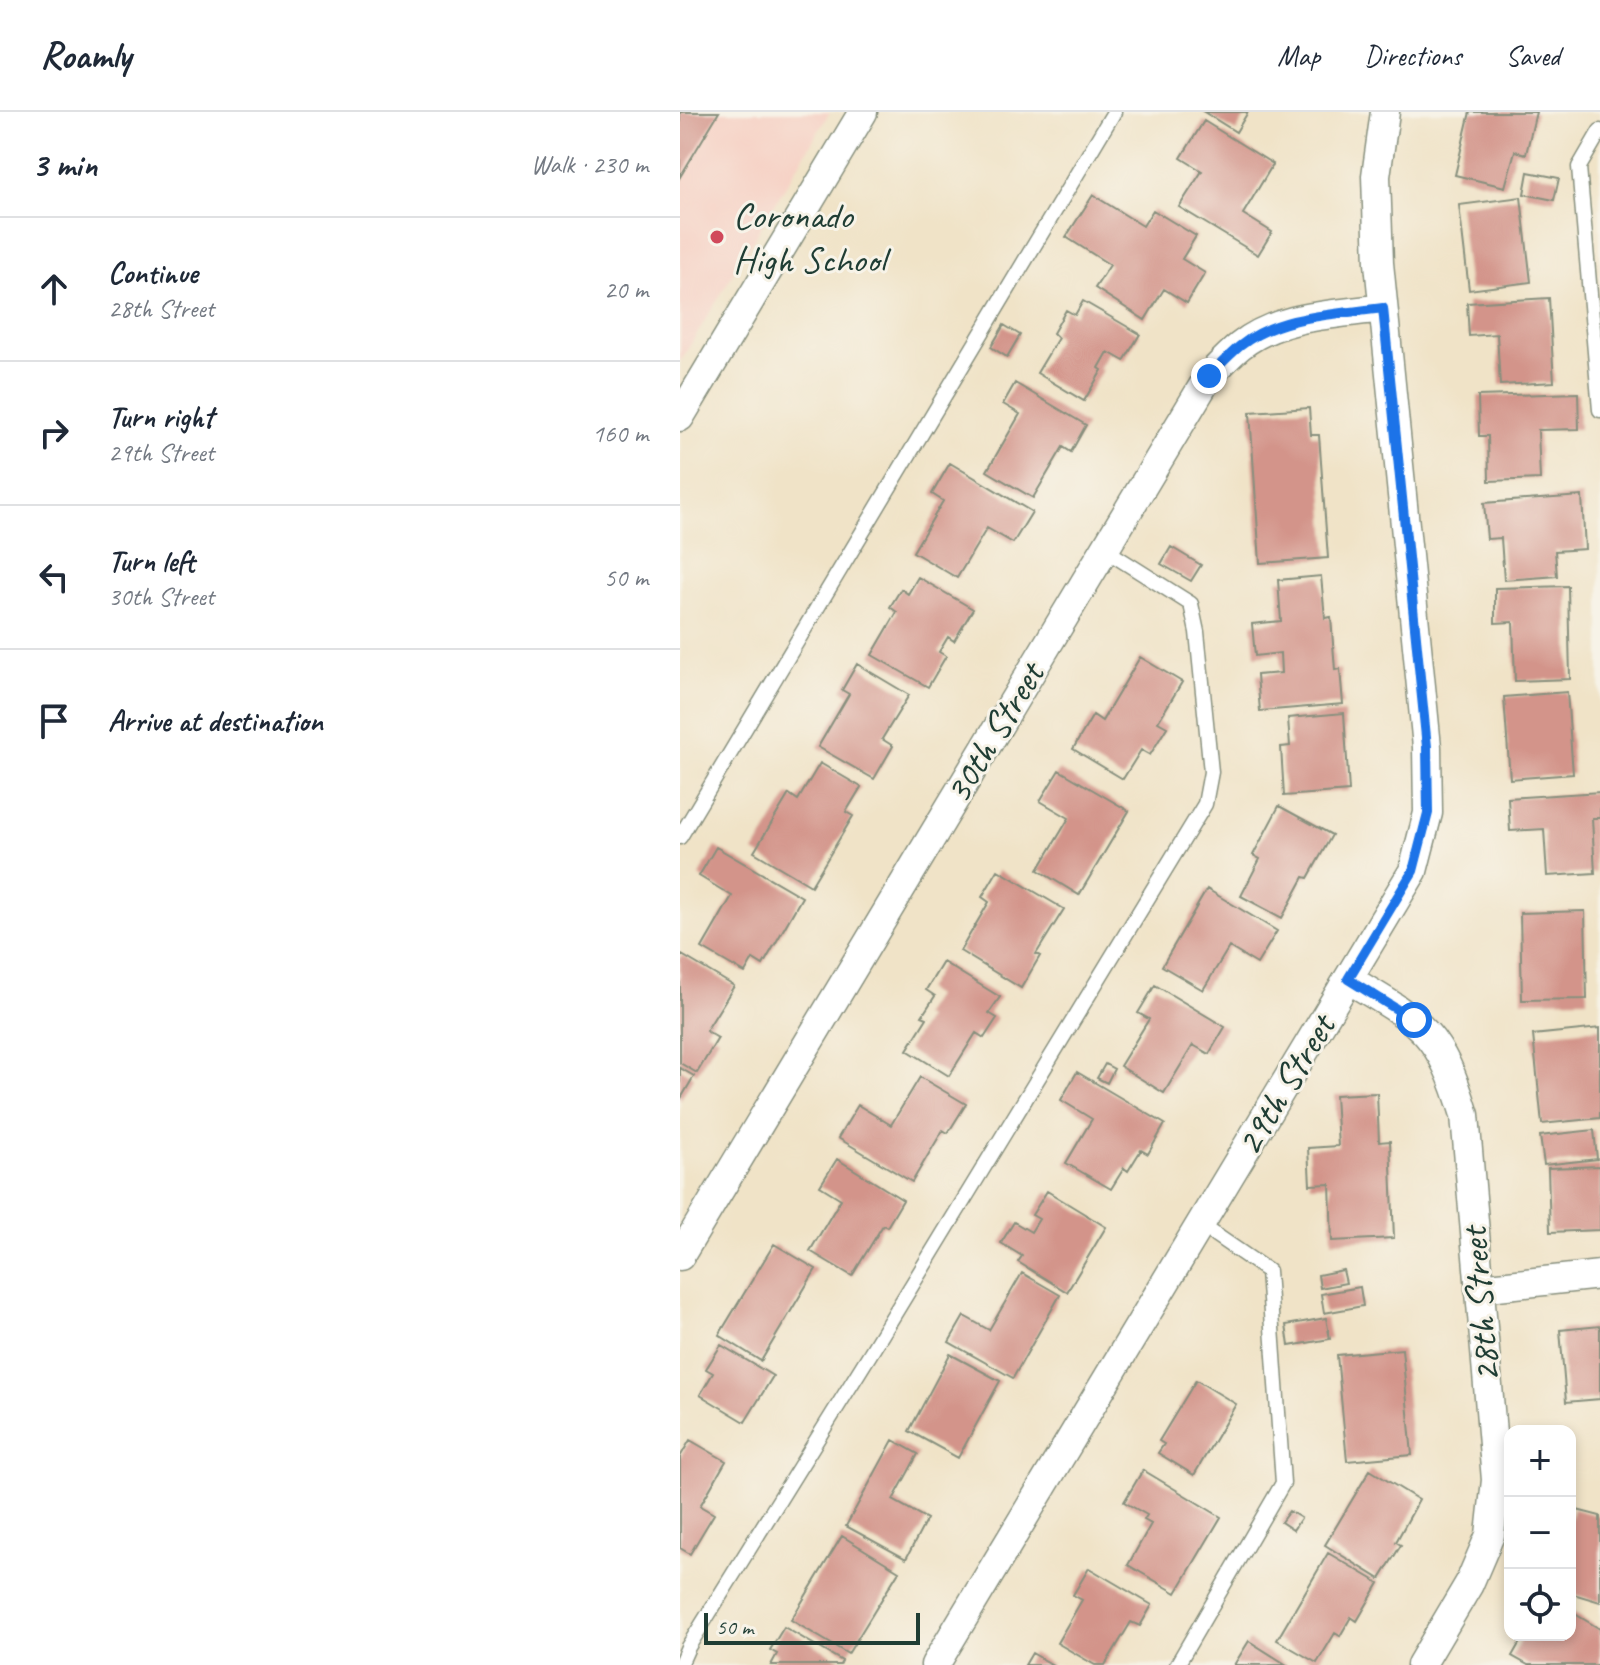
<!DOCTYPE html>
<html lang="en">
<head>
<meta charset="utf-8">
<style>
	:root { --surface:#fff; --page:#f6f6f7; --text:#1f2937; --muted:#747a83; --line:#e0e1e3 }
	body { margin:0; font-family:Caveat,sans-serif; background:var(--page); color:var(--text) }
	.controls { position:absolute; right:24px; bottom:24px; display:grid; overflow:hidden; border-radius:16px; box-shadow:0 4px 12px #0003 }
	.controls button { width:72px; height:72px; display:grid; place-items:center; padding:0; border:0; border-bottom:2px solid var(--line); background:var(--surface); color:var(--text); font:40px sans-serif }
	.scale { position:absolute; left:24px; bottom:20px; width:216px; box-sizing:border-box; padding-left:8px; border:4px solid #1f3d34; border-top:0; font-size:22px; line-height:28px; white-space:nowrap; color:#1f3d34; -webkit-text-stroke:6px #f7f3e8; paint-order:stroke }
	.stop { position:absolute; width:24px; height:24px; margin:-18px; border:6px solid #1a73e8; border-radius:50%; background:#fff }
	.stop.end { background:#1a73e8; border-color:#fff; box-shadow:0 2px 8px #0008 }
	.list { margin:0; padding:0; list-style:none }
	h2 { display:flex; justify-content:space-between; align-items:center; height:104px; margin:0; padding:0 32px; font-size:34px }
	h2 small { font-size:26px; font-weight:400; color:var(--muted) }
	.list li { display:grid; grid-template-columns:52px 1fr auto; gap:24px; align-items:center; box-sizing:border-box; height:144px; padding:0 32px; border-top:2px solid var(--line) }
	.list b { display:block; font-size:30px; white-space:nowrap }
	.list p { margin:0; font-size:26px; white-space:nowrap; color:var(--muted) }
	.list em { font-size:26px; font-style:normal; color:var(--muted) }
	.icon { flex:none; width:44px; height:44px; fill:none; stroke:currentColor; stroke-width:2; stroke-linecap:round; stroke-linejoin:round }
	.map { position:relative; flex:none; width:920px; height:1553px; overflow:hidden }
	header { display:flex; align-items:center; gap:48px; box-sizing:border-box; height:112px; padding:0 40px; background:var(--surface); border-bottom:2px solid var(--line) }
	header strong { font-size:38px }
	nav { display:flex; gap:44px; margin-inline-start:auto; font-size:28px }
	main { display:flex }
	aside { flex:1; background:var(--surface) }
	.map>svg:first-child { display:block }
	.built { fill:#f6d1c5 }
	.building { fill:#d3948a }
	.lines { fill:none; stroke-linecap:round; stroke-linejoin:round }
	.service-casing { stroke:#88907e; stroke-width:17 }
	.minor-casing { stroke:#88907e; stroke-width:31 }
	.service { stroke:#fff; stroke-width:14 }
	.minor { stroke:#fff; stroke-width:28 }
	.route { stroke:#1a73e8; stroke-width:10 }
	.poi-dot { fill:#d1495b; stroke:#f7f3e8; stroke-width:3 }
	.labels { text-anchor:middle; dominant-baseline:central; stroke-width:6; stroke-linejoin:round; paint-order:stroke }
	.poi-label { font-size:38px; fill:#1f3d34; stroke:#f7f3e8; text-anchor:start }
	.street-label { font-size:38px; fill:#1f3d34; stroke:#f7f3e8 }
</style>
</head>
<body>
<header>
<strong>Roamly</strong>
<nav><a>Map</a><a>Directions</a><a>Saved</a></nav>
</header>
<main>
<aside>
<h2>3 min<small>Walk · 230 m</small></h2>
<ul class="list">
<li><svg class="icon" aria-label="ahead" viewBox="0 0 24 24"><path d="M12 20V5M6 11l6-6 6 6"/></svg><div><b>Continue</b><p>28th Street</p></div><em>20 m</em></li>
<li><svg class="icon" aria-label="right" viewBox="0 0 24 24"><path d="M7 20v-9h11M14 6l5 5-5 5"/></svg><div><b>Turn right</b><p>29th Street</p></div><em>160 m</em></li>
<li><svg class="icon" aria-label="left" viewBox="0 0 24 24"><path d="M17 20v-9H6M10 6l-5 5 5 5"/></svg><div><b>Turn left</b><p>30th Street</p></div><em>50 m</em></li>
<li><svg class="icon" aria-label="arrive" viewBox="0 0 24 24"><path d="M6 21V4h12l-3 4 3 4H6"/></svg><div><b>Arrive at destination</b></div></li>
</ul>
</aside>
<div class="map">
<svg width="920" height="1553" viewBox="0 0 920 1553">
	<rect width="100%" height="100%" fill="#f7f3e8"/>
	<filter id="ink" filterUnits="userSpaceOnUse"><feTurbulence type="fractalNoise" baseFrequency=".0125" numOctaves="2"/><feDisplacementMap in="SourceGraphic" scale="16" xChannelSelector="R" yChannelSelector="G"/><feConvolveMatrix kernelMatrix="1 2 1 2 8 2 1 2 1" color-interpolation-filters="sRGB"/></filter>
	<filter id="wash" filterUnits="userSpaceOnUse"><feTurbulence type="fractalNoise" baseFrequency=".006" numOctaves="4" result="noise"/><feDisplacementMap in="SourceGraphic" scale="32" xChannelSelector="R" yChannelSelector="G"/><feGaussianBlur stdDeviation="1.8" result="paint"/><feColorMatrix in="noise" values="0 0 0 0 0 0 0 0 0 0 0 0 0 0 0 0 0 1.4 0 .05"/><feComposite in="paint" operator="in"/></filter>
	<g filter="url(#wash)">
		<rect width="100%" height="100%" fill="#f0e3c7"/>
		<path class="built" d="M 0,0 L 150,0 L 0,250 Z"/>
		<g id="blocks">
			<path class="building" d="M 0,0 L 39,0 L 0,65 Z
				M 524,0 L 568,0 L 556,20 Z
				M 790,0 L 856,0 L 846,42 L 835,39 L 825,75 L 775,63 Z
				M 524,9 L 593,52 L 563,102 L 592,120 L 578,143 L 499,95 L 522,59 L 501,46 Z
				M 848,60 L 879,66 L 874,88 L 844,82 Z
				M 413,83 L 463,114 L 473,98 L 516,124 L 502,147 L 525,161 L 507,191 L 484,177 L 465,208 L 415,176 L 430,153 L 386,125 Z
				M 841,85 L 851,170 L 789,178 L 779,93 Z
				M 869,186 L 874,270 L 820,273 L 817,222 L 789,224 L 787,191 Z
				M 403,189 L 460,222 L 444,249 L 428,240 L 419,256 L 422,258 L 404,289 L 357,261 L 378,226 L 373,221 L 386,198 L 395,203 Z
				M 324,213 L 340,223 L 327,245 L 311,235 Z
				M 335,271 L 406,313 L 391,340 L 383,335 L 353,386 L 307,359 L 340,302 L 323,292 Z
				M 898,281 L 899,317 L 858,318 L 860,367 L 809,369 L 808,324 L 799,324 L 798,284 Z
				M 629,296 L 631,323 L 639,323 L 648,446 L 580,451 L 570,300 Z
				M 270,351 L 352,400 L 333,431 L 307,416 L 277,466 L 233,440 L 263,389 L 252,382 Z
				M 902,384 L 905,437 L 875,439 L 877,464 L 824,468 L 821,426 L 807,427 L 804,391 Z
				M 491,435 L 521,453 L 511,469 L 481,452 Z
				M 641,464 L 645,506 L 651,505 L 655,558 L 660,557 L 663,592 L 580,599 L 577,563 L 601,561 L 600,541 L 575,544 L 572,512 L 601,509 L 598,468 Z
				M 238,465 L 293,497 L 274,529 L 268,525 L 259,540 L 266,544 L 248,575 L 192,543 L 217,500 L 210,495 L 221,477 L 228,482 Z
				M 888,474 L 890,567 L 835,569 L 833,510 L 815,511 L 815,476 Z
				M 460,545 L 502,570 L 478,610 L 487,615 L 470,643 L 461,638 L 443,667 L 393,637 L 413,603 L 422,609 Z
				M 177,552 L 229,583 L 202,627 L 213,634 L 194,667 L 138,635 L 169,582 L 162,578 Z
				M 887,580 L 893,662 L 830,667 L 824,585 Z
				M 664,601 L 669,679 L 604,684 L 601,635 L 610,634 L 608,606 Z
				M 140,651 L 181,675 L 166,700 L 173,704 L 131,774 L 74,740 L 109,682 L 118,688 Z
				M 379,658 L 449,699 L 399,783 L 358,758 L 389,706 L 360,689 Z
				M 920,680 L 920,706 L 912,706 L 915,761 L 867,764 L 864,717 L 830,719 L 828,686 Z
				M 599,694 L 652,723 L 628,766 L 624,765 L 602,806 L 561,784 L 580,747 L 573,743 Z
				M 36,735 L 122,785 L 83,853 L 73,847 L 65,861 L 22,836 L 52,784 L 19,764 Z
				M 318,758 L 384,797 L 356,842 L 360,844 L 341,876 L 280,839 L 309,790 L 302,785 Z
				M 527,777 L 597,819 L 577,852 L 549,835 L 523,878 L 482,854 Z
				M 905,799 L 907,887 L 842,888 L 840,801 Z
				M 2,843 L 54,874 L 26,919 L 38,926 L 17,961 L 0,951 L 0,846 Z
				M 263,850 L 320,885 L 309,901 L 317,906 L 304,926 L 296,921 L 269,964 L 227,938 L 247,906 L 242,904 L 255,884 L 246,878 Z
				M 475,873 L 545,915 L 529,942 L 513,933 L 484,981 L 440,954 L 469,907 L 458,901 Z
				M 920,916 L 920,1006 L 862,1012 L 853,923 Z
				M 425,952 L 434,957 L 427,971 L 417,966 Z
				M 0,956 L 14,964 L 0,988 Z
				M 397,960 L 485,1012 L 468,1042 L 461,1038 L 448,1059 L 444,1056 L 431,1077 L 386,1051 L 412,1007 L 381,988 Z
				M 240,965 L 286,992 L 268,1021 L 263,1018 L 232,1070 L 158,1026 L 178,993 L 211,1013 Z
				M 697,981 L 699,1030 L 710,1029 L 714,1126 L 652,1129 L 650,1072 L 630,1073 L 628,1036 L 658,1034 L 655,983 Z
				M 914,1018 L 917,1047 L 864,1053 L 860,1024 Z
				M 157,1047 L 223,1088 L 207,1115 L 203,1113 L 172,1164 L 130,1139 L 161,1087 L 140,1074 Z
				M 920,1054 L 920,1118 L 870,1120 L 868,1056 Z
				M 367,1079 L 426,1115 L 387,1180 L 338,1150 L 342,1144 L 321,1131 L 334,1110 L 351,1120 L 359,1107 L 352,1103 Z
				M 94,1132 L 136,1157 L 81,1249 L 39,1223 Z
				M 663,1158 L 666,1171 L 640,1176 L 638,1163 Z
				M 342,1161 L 380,1183 L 333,1266 L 269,1230 L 284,1204 L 309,1218 Z
				M 680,1175 L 683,1194 L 644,1201 L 641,1182 Z
				M 646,1206 L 650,1227 L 609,1234 L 606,1213 Z
				M 920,1214 L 920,1287 L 886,1290 L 880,1218 Z
				M 41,1233 L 93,1264 L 65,1310 L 20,1283 L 33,1261 L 26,1257 Z
				M 722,1237 L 732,1343 L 667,1349 L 657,1243 Z
				M 270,1242 L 320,1269 L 278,1346 L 229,1319 Z
				M 516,1268 L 556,1292 L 514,1363 L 478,1341 L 484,1332 L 479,1329 Z
				M 10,1328 L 46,1349 L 20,1394 L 34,1402 L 10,1442 L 0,1436 L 0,1345 Z
				M 213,1328 L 238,1342 L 213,1388 L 247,1407 L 226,1447 L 166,1414 Z
				M 463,1358 L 541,1405 L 496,1481 L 448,1453 L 471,1412 L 464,1408 L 467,1403 L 444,1390 Z
				M 690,1358 L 739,1388 L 716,1430 L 721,1433 L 700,1467 L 645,1433 Z
				M 893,1397 L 920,1404 L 920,1490 L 890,1481 L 890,1408 Z
				M 609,1399 L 621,1406 L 613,1418 L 601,1410 Z
				M 162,1424 L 219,1459 L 168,1542 L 111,1508 Z
				M 648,1441 L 699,1471 L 677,1509 L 671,1505 L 660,1524 L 655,1521 L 637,1551 L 597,1528 Z
				M 409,1456 L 472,1493 L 460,1514 L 451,1510 L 425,1553 L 415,1553 L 377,1531 L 402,1488 L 393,1483 Z
				M 890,1499 L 920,1517 L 920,1553 L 848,1553 L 832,1544 L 844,1523 L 890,1523 Z
				M 104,1515 L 162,1549 L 160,1553 L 91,1553 L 97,1542 L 90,1538 Z
				M 569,1529 L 607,1553 L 554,1553 Z
				M 352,1541 L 373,1553 L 345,1553 Z"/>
		</g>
	</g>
	<g filter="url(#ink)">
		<use href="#blocks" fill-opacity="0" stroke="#88907e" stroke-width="2"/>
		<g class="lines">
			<defs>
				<path id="service" d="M 920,19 L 899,55 L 920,298
					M 0,725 L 434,0
					M 0,1553 L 8,1535 L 190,1242 L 525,692 L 531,660 L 517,520 L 511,492 L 424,437
					M 497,1553 L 603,1371 L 588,1159 L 521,1113"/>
				<path id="minor" d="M 0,305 L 183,0
					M 668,867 C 742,911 759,918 785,1003 L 816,1368 L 810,1423 L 789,1472 L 741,1553
					M 0,1144 L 529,264 C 539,254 549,243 560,234 C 600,202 655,203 703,196
					M 799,1176 L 920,1163
					M 255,1553 L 733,759 L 748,701 L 747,635 L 699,151 L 696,64 L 705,0"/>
			</defs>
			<use href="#service" class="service-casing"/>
			<use href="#minor" class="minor-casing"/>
			<use href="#service" class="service"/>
			<use href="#minor" class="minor"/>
		</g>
	</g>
	<g class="lines" filter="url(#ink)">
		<path class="route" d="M 529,264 C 539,254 549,243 560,234 C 600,202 655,203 703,196 L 747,635 L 748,701 L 733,759 L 668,867 L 734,908"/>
	</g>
	<circle class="poi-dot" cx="37" cy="125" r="8"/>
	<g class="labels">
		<g class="poi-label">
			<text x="53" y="103">Coronado<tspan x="53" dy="44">High School</tspan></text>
		</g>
		<g class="street-label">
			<text transform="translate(314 621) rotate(-59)">30th Street</text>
			<text transform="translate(605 973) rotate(-59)">29th Street</text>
			<text transform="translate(800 1193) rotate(-95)">28th Street</text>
		</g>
	</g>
</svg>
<div class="controls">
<button>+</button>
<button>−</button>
<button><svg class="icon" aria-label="locate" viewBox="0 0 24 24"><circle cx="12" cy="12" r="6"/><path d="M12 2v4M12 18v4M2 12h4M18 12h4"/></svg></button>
</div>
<div class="scale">50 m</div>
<div class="stop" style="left:734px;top:908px"></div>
<div class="stop end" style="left:529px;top:264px"></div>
</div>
</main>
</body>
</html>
